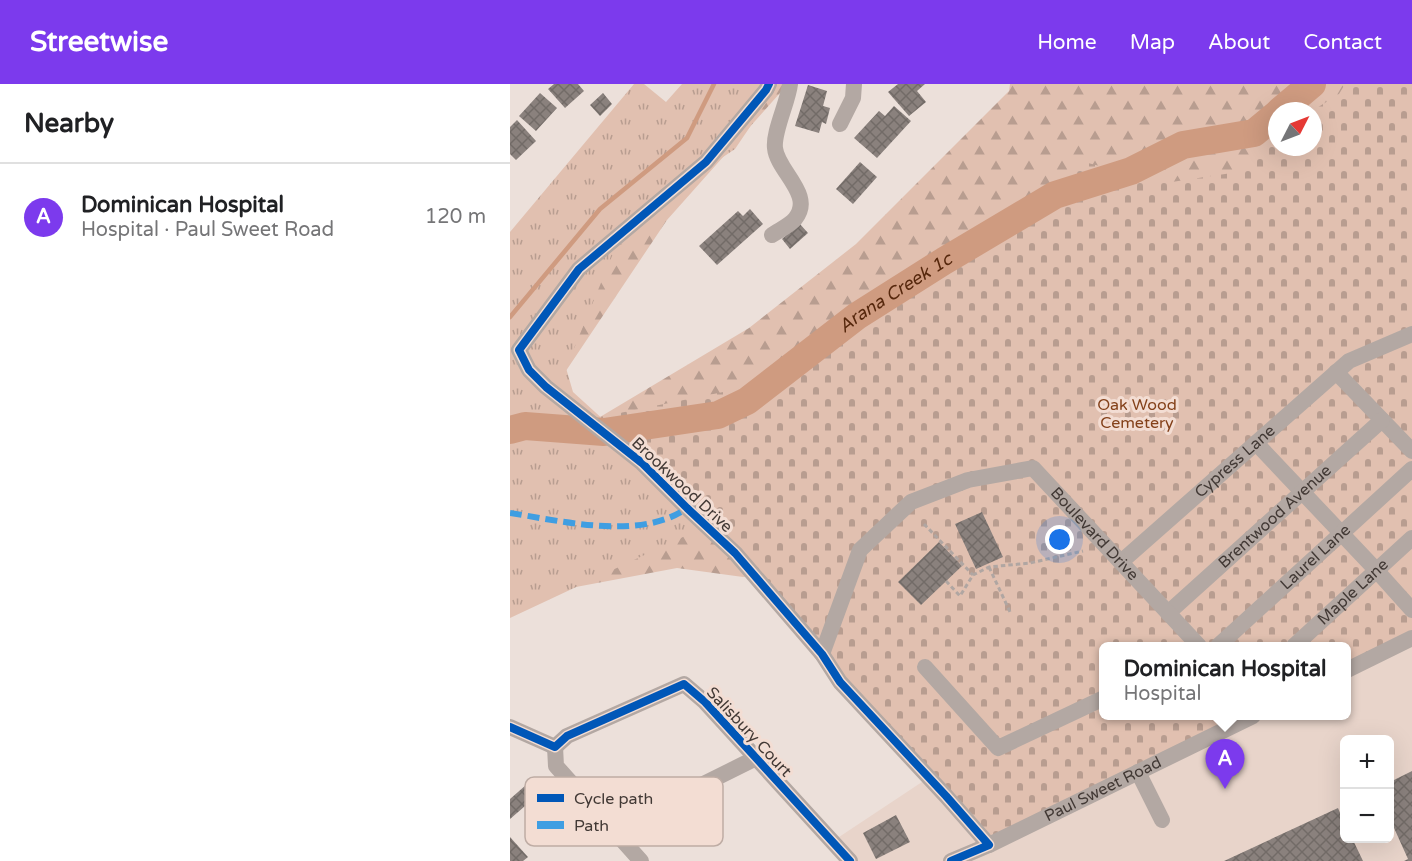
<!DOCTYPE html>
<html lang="en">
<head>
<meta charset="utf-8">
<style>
	:root { --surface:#fff; --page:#f6f6f6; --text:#202124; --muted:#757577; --line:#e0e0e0; --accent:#7c3aed }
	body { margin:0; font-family:"Varela Round",sans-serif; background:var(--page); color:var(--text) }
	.controls { position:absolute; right:18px; bottom:18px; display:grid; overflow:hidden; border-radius:9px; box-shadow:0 6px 24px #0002 }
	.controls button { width:54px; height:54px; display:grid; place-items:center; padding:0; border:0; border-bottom:2px solid var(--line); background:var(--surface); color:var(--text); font:30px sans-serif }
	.compass { position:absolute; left:758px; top:18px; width:54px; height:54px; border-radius:50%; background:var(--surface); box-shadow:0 6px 24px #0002; rotate:48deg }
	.you { position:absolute; left:550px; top:456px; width:21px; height:21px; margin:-15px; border:4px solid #fff; border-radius:50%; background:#1a73e8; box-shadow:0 0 0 9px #1a73e833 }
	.badge { display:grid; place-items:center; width:39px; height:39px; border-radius:50%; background:var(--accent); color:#fff; font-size:20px; font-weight:700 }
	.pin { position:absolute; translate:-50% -50px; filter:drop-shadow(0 2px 3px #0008) }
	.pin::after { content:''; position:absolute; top:32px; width:21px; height:18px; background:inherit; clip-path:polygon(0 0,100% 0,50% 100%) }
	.popup { position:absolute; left:589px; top:558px; width:252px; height:78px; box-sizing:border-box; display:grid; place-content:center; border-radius:9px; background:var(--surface); filter:drop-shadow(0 2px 4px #0005); font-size:20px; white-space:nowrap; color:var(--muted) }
	.popup b { font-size:22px; color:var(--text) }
	.popup::after { content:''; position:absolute; left:50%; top:100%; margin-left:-12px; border:12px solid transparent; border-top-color:var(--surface) }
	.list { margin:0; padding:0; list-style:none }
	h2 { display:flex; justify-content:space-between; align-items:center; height:78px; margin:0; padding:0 24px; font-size:26px }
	h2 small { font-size:20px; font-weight:400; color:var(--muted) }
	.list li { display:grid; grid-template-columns:39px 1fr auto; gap:18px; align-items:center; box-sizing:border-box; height:108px; padding:0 24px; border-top:2px solid var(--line) }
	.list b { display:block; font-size:22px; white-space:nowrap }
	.list p { margin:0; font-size:20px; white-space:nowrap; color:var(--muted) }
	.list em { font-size:20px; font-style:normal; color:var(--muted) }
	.map { position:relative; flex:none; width:902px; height:777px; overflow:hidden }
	header { display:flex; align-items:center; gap:36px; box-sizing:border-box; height:84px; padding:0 30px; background:var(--accent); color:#fff }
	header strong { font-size:28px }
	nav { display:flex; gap:33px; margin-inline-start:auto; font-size:21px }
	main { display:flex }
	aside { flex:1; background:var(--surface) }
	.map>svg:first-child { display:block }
	.built { fill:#e8d4ca; fill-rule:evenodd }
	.forest { fill:url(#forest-firs); fill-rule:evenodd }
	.cemetery { fill:url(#cemetery-stones) }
	.park { fill:url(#park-tufts) }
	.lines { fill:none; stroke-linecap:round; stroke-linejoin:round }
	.stream { stroke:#cf9b80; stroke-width:4.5 }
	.river { stroke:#cf9b80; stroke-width:28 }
	.building { fill:url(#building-cross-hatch) }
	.path { stroke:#b0a6a2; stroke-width:3; stroke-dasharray:4.5 3; stroke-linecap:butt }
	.minor { stroke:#b3a8a3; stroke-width:16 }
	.quiet { stroke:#3f9ee2; stroke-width:6; stroke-dasharray:12 6; stroke-linecap:butt }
	.cycleway-casing { stroke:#f3ddd3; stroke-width:11 }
	.cycleway { stroke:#0057b8; stroke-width:8 }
	.labels { text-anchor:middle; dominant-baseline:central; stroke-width:6; stroke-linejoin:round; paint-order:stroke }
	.park-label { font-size:16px; fill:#84411a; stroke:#f3ddd3 }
	.street-label { font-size:16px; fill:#423935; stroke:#f3ddd3 }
	.water-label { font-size:18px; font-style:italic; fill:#56270c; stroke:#f3ddd3 }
	.key { fill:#f3ddd3; stroke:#beaca4; stroke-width:1.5 }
	.key-label { font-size:16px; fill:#423935 }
</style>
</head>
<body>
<header>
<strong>Streetwise</strong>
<nav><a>Home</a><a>Map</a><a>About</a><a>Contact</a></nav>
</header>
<main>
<aside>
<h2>Nearby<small></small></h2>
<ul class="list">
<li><span class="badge">A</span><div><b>Dominican Hospital</b><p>Hospital · Paul Sweet Road</p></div><em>120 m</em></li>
</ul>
</aside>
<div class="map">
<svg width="902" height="777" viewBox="0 0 902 777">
	<defs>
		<pattern id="forest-firs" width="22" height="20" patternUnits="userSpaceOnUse" patternTransform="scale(1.5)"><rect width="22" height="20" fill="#e1c0b0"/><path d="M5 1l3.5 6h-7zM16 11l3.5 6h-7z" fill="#b89d90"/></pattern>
		<pattern id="cemetery-stones" width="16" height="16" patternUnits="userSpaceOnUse" patternTransform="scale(1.5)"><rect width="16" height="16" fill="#e1c0b0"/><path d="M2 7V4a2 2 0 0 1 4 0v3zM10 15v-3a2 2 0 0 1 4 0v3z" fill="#b89d90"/></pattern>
		<pattern id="park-tufts" width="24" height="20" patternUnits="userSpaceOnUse" patternTransform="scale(1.5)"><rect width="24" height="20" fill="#e1c0b0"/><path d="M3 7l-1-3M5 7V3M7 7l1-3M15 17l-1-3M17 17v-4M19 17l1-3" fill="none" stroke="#b89d90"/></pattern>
		<pattern id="building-cross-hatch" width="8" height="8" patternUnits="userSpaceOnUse" patternTransform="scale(1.5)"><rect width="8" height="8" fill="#8a817d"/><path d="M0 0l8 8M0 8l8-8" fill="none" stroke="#726b67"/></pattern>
	</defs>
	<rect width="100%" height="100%" fill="#ece0da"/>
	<path class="built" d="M 902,559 L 902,777 L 341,777 L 323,757 L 415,696 L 476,761 L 754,632 L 837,632 L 837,591 ZM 834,656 L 880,656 L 880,754 L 834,754 Z"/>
	<path class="forest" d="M 174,0 L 278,0 L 157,136 L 7,360 L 106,348 L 90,333 L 239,244 L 346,160 L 499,7 L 500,0 L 902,0 L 253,491 L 233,493 L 167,484 L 18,512 L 0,396 L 0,149 L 156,20 ZM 767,27 L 803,27 L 803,63 L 767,63 Z"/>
	<path class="cemetery" d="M 835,0 L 902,0 L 902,559 L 837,591 L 837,562 L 594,562 L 594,632 L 754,632 L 475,761 L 287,543 L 90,333 L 273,296 L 578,79 L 655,99 L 735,87 L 760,53 L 767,48 L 767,63 L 803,63 L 802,27 L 829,10 Z"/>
	<path class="park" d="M 124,0 L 134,0 L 156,18 L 172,0 L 269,0 L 225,65 L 116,138 L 56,284 L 63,308 L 107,348 L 96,349 L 190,445 L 0,534 L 0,362 L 5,361 L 0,358 L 0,148 Z"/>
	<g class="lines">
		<path class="stream" d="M 0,233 L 90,125 L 177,54 L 204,0"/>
		<g class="river">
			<path d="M 770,27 L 802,0"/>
			<path id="s1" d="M 0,346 L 15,342 L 94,348 L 208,331 L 237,317 L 347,232 L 434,177 L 545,111 L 621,87 L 673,61 L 744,49 L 767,30"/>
		</g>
	</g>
	<path class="building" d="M 44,0 L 68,0 L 74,7 L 55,24 L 38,5 Z
		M 388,0 L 415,0 L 407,7 L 416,18 L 399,32 L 378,8 Z
		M 298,1 L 317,7 L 313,22 L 320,24 L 316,40 L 312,38 L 309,49 L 285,42 Z
		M 30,9 L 47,24 L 26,47 L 9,32 Z
		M 93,9 L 102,20 L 90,32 L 80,21 Z
		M 384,22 L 401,37 L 367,74 L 344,54 L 369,27 L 375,32 Z
		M 7,36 L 26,57 L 6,76 L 0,70 L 0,43 Z
		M 350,78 L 367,93 L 343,120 L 326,105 Z
		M 240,125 L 253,140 L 207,181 L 189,162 L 228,127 L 233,132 Z
		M 289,139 L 298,149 L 280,165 L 272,155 Z
		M 472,428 L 493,473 L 466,485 L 445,440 Z
		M 429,458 L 452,482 L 411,521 L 388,498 Z
		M 902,687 L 902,777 L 894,777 L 898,775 L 880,735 L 880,698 Z
		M 24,694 L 59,733 L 47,744 L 22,716 L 0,735 L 0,715 Z
		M 828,724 L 834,738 L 834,754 L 842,754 L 853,777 L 714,777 Z
		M 386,731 L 400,758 L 366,775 L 353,749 Z
		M 0,753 L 18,773 L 13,777 L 0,777 Z"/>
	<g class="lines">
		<path class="path" d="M 414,440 L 463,491
			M 479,483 L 501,530
			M 436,497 L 450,512 L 463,491 L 479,483 L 520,479 L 573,467"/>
		<g class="minor">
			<path d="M 259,0 L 256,6 L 196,78 L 69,185 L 9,266 L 19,286 L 36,303 L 132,379 L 177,424 L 225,469 L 312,570 L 330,598 L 436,712 L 479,761"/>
			<path d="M 330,40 L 343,14 L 344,0"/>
			<path d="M 262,151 C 269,146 279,142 285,135 C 305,111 267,87 265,64 C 263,48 278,18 280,0"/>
			<path d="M 826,288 L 902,367"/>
			<path d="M 746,359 L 867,487 L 902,526"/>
			<path id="s2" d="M 611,478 L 839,277 L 902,250"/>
			<path id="s3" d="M 658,529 L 872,336"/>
			<path id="s4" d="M 708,562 L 902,385"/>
			<path id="s5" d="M 784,562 L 902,454"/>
			<path id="s6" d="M 312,570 L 350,466 L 401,418 L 458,396 L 523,384 L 689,562"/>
			<path d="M 415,583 L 488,664 L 594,614"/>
			<path d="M 837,586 L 902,554"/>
			<path d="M 0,643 L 45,663 L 57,652 L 174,600 L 195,618 L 340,777"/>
			<path d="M 45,663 L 46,682 L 131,777"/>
			<path d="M 628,688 L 652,736"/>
			<path d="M 103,745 L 246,674"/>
			<path id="s7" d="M 441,777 L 479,761 L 743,632"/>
		</g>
		<path class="quiet" d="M 0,429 C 52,437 131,457 177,424"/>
		<defs>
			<path id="cycleway" d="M 259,0 L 256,6 L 196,78 L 69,185 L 9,266 L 19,286 L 36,303 L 132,379 L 177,424 L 225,469 L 312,570 L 330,598 L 436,712 L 479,761 L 441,777
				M 0,643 L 45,663 L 57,652 L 174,600 L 195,618 L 340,777"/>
		</defs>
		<use href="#cycleway" class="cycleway-casing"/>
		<use href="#cycleway" class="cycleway"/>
	</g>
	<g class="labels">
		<g class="park-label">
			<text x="627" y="321">Oak Wood<tspan x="627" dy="18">Cemetery</tspan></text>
		</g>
		<g class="street-label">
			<text stroke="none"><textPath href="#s2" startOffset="152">Cypress Lane</textPath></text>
			<text transform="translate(172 401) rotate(43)">Brookwood Drive</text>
			<text stroke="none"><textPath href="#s3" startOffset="144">Brentwood Avenue</textPath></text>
			<text stroke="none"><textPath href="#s6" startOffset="398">Boulevard Drive</textPath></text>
			<text stroke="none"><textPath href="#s4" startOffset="132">Laurel Lane</textPath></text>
			<text stroke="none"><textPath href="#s5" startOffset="80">Maple Lane</textPath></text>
			<text transform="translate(239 648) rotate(47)">Salisbury Court</text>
			<text stroke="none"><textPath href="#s7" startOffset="168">Paul Sweet Road</textPath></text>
		</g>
		<g class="water-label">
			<text stroke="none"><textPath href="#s1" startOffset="426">Arana Creek 1c</textPath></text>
		</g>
	</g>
	<rect x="15" y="693" width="198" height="69" rx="9" class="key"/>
	<rect x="27" y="710" width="27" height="8" fill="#0057b8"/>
	<rect x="27" y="737" width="27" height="8" fill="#3f9ee2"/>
	<g class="key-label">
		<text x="64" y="720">Cycle path</text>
		<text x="64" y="747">Path</text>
	</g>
</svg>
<div class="controls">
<button>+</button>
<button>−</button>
</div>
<svg class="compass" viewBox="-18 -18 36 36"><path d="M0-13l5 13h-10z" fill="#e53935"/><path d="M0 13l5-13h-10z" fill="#757577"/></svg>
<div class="you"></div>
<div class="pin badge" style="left:715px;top:705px">A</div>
<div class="popup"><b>Dominican Hospital</b>Hospital</div>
</div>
</main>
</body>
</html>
